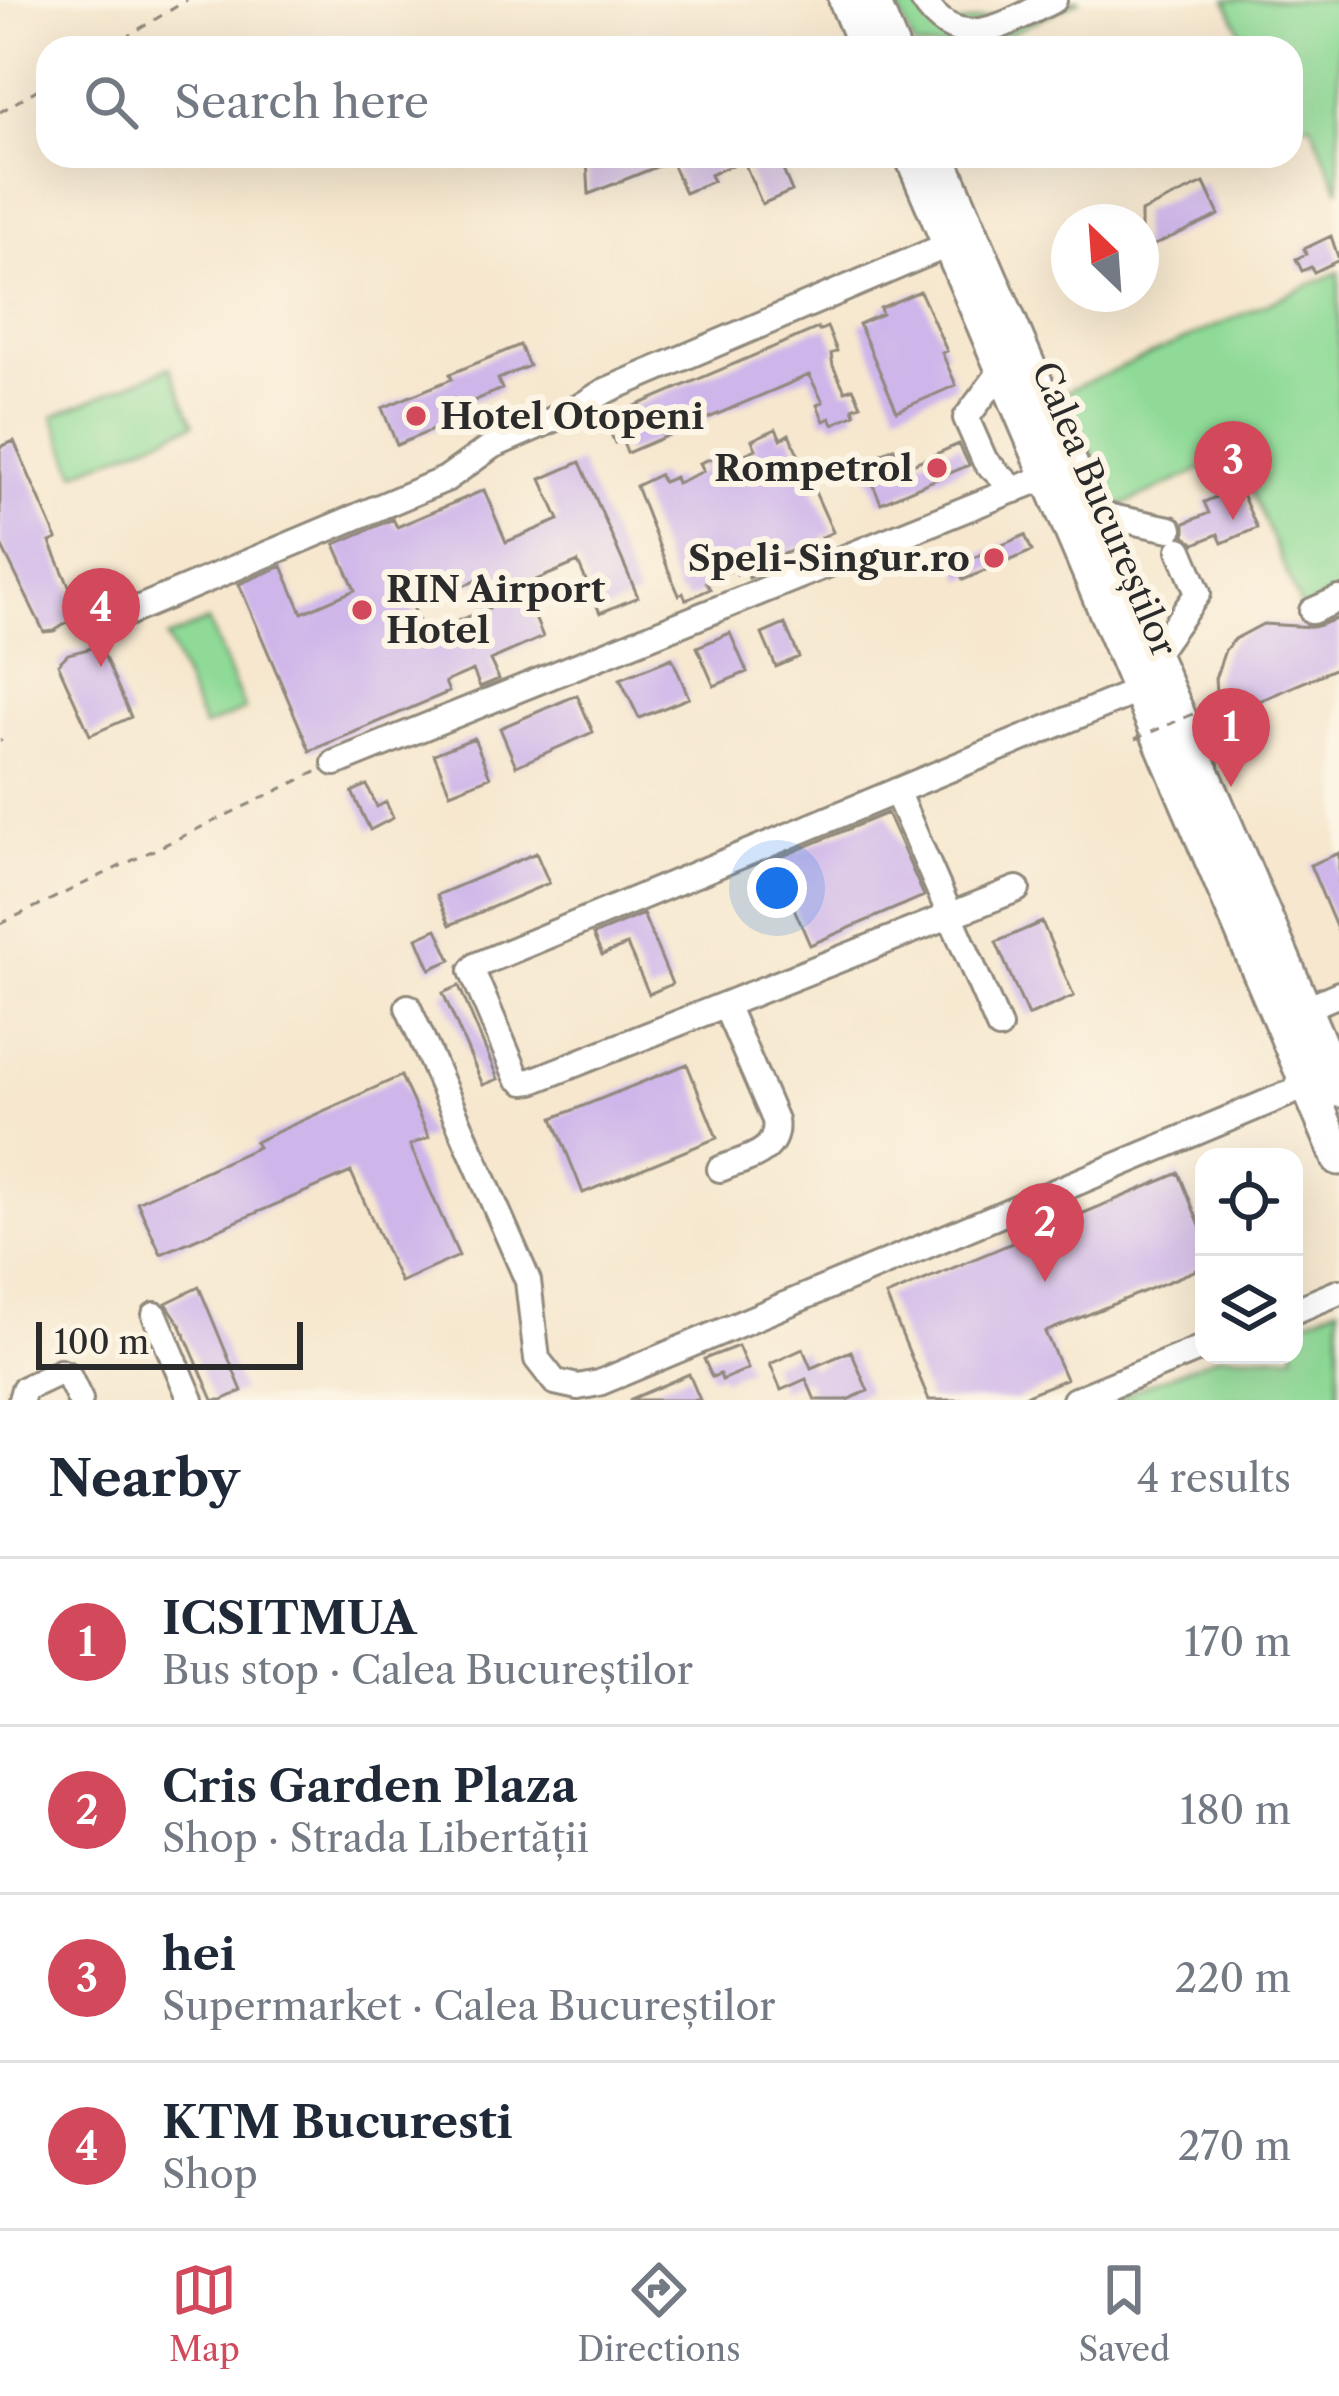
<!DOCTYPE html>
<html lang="en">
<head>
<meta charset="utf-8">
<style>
	:root { --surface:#fff; --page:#f2f2f3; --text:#1f2937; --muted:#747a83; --line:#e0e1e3; --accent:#d1495b }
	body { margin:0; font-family:"Libre Caslon Text",serif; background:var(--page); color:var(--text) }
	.controls { position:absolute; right:36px; bottom:36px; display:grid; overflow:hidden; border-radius:24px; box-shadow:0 12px 48px #0002 }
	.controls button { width:108px; height:108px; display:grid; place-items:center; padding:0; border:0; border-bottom:3px solid var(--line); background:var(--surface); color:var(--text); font:60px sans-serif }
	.compass { position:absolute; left:1051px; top:204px; width:108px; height:108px; border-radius:50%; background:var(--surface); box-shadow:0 12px 48px #0002; rotate:335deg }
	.scale { position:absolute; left:36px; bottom:30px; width:267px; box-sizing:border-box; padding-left:12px; border:6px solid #2b2b2b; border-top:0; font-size:33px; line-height:42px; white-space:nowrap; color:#2b2b2b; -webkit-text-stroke:9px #fcf5e5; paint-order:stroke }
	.you { position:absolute; left:777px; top:888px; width:42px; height:42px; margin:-30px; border:9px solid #fff; border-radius:50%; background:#1a73e8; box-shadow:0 0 0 18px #1a73e833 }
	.badge { display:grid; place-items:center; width:78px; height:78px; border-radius:50%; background:var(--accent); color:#fff; font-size:39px; font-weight:700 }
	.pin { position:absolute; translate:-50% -99px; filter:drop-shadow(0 3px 6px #0008) }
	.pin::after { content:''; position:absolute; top:63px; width:42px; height:36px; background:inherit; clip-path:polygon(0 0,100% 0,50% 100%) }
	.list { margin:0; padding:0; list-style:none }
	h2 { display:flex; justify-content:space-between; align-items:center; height:156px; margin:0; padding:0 48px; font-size:51px }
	h2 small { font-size:39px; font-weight:400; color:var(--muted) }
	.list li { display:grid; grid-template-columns:78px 1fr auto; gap:36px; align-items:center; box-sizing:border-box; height:168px; padding:0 48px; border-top:3px solid var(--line) }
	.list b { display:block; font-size:45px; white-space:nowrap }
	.list p { margin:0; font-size:39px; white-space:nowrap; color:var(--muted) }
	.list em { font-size:39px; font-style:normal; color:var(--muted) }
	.icon { flex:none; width:66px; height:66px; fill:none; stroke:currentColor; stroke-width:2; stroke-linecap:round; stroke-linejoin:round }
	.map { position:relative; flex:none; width:1339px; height:1400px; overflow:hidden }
	.search { position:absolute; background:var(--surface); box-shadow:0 12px 48px #0002; left:36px; right:36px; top:36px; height:132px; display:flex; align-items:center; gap:30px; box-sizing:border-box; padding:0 42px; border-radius:36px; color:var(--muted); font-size:45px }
	.sheet { height:828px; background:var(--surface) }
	nav { display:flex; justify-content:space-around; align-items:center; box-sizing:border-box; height:168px; border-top:3px solid var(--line); background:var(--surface); font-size:33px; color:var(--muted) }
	nav a { display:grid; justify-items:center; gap:6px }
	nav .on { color:var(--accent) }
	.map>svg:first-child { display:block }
	.green { fill:#8eda96; stroke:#5c8260; stroke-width:3 }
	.building { fill:#ceb5ea; fill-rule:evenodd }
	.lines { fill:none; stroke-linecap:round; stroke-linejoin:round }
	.minor-casing { stroke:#90897c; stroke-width:30 }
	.highway-casing { stroke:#90897c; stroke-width:39 }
	.path { stroke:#90897c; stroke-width:3; stroke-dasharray:9 9; stroke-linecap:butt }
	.minor { stroke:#fff; stroke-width:24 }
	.highway { stroke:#fff; stroke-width:33 }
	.path-bridge { stroke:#90897c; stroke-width:3; stroke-dasharray:9 9; stroke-linecap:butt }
	.poi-dot { fill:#d1495b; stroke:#fcf5e5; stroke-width:4.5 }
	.labels { text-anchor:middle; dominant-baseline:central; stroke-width:12; stroke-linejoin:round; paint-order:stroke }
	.poi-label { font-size:36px; font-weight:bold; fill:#2b2b2b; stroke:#fcf5e5; text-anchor:start }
	.street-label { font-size:36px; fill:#2b2b2b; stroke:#fcf5e5 }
</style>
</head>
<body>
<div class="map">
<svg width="1339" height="1400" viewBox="0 0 1339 1400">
	<rect width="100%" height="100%" fill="#fcf5e5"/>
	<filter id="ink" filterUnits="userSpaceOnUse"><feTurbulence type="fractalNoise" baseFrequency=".00833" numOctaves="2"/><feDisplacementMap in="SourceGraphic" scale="24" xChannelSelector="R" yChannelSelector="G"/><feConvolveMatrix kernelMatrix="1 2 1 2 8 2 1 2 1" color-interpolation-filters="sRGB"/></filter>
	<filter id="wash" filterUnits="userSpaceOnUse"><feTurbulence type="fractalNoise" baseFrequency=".004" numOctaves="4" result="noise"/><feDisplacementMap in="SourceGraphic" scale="48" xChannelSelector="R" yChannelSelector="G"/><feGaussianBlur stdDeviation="2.7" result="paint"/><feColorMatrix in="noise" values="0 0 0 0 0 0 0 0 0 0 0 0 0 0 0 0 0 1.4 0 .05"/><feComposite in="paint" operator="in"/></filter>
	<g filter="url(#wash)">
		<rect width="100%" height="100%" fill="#f6e7ce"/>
		<path class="green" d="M 895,0 L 918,0 L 940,29 L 1062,0 L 1081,0 L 979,48 L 915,48 Z
			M 1226,0 L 1339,0 L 1339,190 L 1310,122 L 1291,129 L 1291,48 L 1248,48 Z
			M 1339,272 L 1339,593 L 1302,609 L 1236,454 L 1116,508 L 1065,392 Z
			M 170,367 L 194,424 L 76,473 L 53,416 Z
			M 208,621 L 245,710 L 204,727 L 167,638 Z
			M 1339,1306 L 1339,1400 L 1110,1400 L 1220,1355 L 1294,1355 L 1294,1325 Z"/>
		<g id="blocks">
			<path class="building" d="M 598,156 L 777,156 L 792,191 L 762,204 L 743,160 L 710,175 L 713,181 L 685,193 L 671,161 L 589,194 L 587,160 Z
				M 1204,183 L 1219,215 L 1141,251 L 1141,212 Z
				M 1331,236 L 1339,260 L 1314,272 L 1311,267 L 1302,271 L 1296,259 L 1306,254 L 1304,249 Z
				M 920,291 L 947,351 L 942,353 L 956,385 L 897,411 L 859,324 L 882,314 L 880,308 Z
				M 827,327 L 837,351 L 831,354 L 833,366 L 845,391 L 853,388 L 861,405 L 853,408 L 855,414 L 833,424 L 830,418 L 824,421 L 817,405 L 823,402 L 809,375 L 627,453 L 622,440 L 615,443 L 606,423 L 614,419 L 612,416 L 818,328 L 819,331 Z
				M 520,345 L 529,366 L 498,379 L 502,389 L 445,413 L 449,423 L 397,445 L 382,408 L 452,379 L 450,374 Z
				M 776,429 L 781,439 L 789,434 L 833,532 L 822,537 L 825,544 L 804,554 L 801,547 L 769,560 L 773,567 L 749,578 L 746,570 L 737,574 L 735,569 L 706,582 L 710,589 L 686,600 L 683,593 L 679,595 L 668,569 L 636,486 L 659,475 L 663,482 L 675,477 L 677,483 L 704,471 L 700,463 L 724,453 L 731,460 L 756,449 L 752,440 Z
				M 14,441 L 57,539 L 50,542 L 81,614 L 54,631 L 44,632 L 0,543 L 0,447 Z
				M 959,444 L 969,465 L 881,503 L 863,462 L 894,448 L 903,468 Z
				M 580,462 L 638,597 L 600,613 L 578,562 L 522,586 L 543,637 L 490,660 L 499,679 L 480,687 L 473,670 L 445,682 L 449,692 L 310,751 L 239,584 L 282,566 L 302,613 L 355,590 L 335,544 L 393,519 L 397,527 L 484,490 L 506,542 L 559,520 L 541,479 ZM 477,580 L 489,608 L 425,635 L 413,607 Z
				M 1239,487 L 1257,528 L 1222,543 L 1218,534 L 1195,544 L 1185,535 L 1185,523 L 1209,513 L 1204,502 Z
				M 1025,535 L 1032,551 L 963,580 L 957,565 Z
				M 1339,618 L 1339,667 L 1229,714 L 1216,692 L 1215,679 L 1225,650 L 1235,639 L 1263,624 L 1314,627 Z
				M 785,624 L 799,657 L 776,667 L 762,634 Z
				M 730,633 L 747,672 L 714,686 L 697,647 Z
				M 100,646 L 131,717 L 90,735 L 58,664 L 68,654 Z
				M 672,658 L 689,698 L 639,718 L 620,679 Z
				M 577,695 L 593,732 L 516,766 L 500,728 Z
				M 474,738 L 490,777 L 450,793 L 434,754 Z
				M 367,785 L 377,807 L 386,802 L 393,818 L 370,830 L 352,792 Z
				M 887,813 L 924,896 L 810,945 L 773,860 Z
				M 536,853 L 549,883 L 450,925 L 437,895 Z
				M 1339,853 L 1339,934 L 1310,865 Z
				M 643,914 L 672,984 L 649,994 L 627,945 L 602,955 L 593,935 Z
				M 1042,922 L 1074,996 L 1028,1016 L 996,942 Z
				M 437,929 L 451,960 L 430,969 L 417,938 Z
				M 459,986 L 498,1079 L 483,1085 L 443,993 Z
				M 687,1064 L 717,1138 L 583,1193 L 553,1118 Z
				M 401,1076 L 429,1137 L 410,1145 L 459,1256 L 400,1282 L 351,1172 L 161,1254 L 137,1202 L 258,1147 L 255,1142 Z
				M 1179,1173 L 1204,1236 L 1204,1267 L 1045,1332 L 1066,1379 L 1015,1400 L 929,1400 L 886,1296 Z
				M 199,1287 L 242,1391 L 222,1400 L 213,1400 L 180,1324 L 166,1303 Z
				M 738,1346 L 748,1369 L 722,1380 L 720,1374 L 712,1377 L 704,1359 Z
				M 803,1349 L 811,1368 L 851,1351 L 868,1391 L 847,1400 L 815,1400 L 806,1379 L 781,1390 L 770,1364 Z
				M 689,1374 L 700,1400 L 629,1400 Z"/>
		</g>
	</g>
	<g filter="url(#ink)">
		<use href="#blocks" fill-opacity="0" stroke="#90897c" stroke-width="3"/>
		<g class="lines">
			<defs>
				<path id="minor" d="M 923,0 C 960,58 1008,22 1054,0
					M 1003,369 L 966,418 L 985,461 L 1015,490
					M 1091,513 L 1170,529
					M 1312,611 L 1339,599
					M 111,620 L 446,479 L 492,446 L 573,411 L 605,391 L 950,244
					M 1153,656 L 1198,593 L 1180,550
					M 335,763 L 1048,476
					M 896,791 L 999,1027
					M 1017,889 L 532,1081 L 524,1082 L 517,1077 L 472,971 L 477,965 L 1140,690
					M 408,1007 L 528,1281 L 537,1359 L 555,1382 L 578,1387 L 599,1383 L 1309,1085
					M 1304,1009 L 1339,994
					M 720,1169 C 746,1158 780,1154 775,1120 L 726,1007
					M 1294,1311 L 1339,1292
					M 155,1315 L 191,1400
					M 21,1400 L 24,1389 L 60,1372 L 68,1375 L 80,1400
					M 1075,1400 L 1204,1347"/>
				<path id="highway" d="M 846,0 L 866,48
					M 872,0 L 892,48
					M 912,156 L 1339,1158
					M 938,156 L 1339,1090"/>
			</defs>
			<use href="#minor" class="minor-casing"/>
			<use href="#highway" class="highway-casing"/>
			<path class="path" d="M 108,48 L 187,0
				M 0,112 L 48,83
				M 77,635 L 93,628
				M 0,741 L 2,740
				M 0,924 L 318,771"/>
			<use href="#minor" class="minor"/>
			<use href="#highway" class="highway"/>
			<path class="path-bridge" d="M 1135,739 L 1200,711"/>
		</g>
	</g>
	<g class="poi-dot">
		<circle cx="416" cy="416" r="12"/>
		<circle cx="937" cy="468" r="12"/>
		<circle cx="994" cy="558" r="12"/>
		<circle cx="362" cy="610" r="12"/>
	</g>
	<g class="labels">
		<g class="poi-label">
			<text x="440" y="416">Hotel Otopeni</text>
			<text x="913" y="468" text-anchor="end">Rompetrol</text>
			<text x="970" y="558" text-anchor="end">Speli-Singur.ro</text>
			<text x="386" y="589">RIN Airport<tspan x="386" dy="41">Hotel</tspan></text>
		</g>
		<g class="street-label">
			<text transform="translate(1105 509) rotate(67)">Calea Bucureștilor</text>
		</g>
	</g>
</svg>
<div class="controls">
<button><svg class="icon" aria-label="locate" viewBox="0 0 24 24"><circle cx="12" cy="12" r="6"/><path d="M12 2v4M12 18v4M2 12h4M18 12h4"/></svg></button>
<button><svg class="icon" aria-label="layers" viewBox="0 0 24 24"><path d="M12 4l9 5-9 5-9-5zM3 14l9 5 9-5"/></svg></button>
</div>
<svg class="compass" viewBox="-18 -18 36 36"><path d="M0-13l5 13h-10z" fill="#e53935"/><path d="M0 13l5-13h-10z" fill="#747a83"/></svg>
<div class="scale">100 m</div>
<div class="you"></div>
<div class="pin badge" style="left:1231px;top:787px">1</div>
<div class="pin badge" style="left:1045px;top:1282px">2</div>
<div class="pin badge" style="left:1233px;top:520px">3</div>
<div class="pin badge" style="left:101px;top:667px">4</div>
<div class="search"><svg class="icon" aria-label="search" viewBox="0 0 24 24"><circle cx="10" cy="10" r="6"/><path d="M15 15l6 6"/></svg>Search here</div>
</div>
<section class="sheet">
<h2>Nearby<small>4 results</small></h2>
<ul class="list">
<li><span class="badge">1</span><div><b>ICSITMUA</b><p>Bus stop · Calea Bucureștilor</p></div><em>170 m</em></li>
<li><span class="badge">2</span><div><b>Cris Garden Plaza</b><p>Shop · Strada Libertății</p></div><em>180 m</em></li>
<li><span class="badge">3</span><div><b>hei</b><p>Supermarket · Calea Bucureștilor</p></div><em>220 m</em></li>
<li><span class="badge">4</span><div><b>KTM Bucuresti</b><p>Shop</p></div><em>270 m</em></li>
</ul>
</section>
<nav>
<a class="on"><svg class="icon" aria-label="map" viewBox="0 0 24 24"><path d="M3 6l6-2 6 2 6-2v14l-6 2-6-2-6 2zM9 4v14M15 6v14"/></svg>Map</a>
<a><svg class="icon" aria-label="directions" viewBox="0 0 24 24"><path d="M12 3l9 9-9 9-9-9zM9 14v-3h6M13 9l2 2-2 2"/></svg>Directions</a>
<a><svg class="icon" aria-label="saved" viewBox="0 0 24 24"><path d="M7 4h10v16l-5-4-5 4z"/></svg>Saved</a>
</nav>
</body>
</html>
